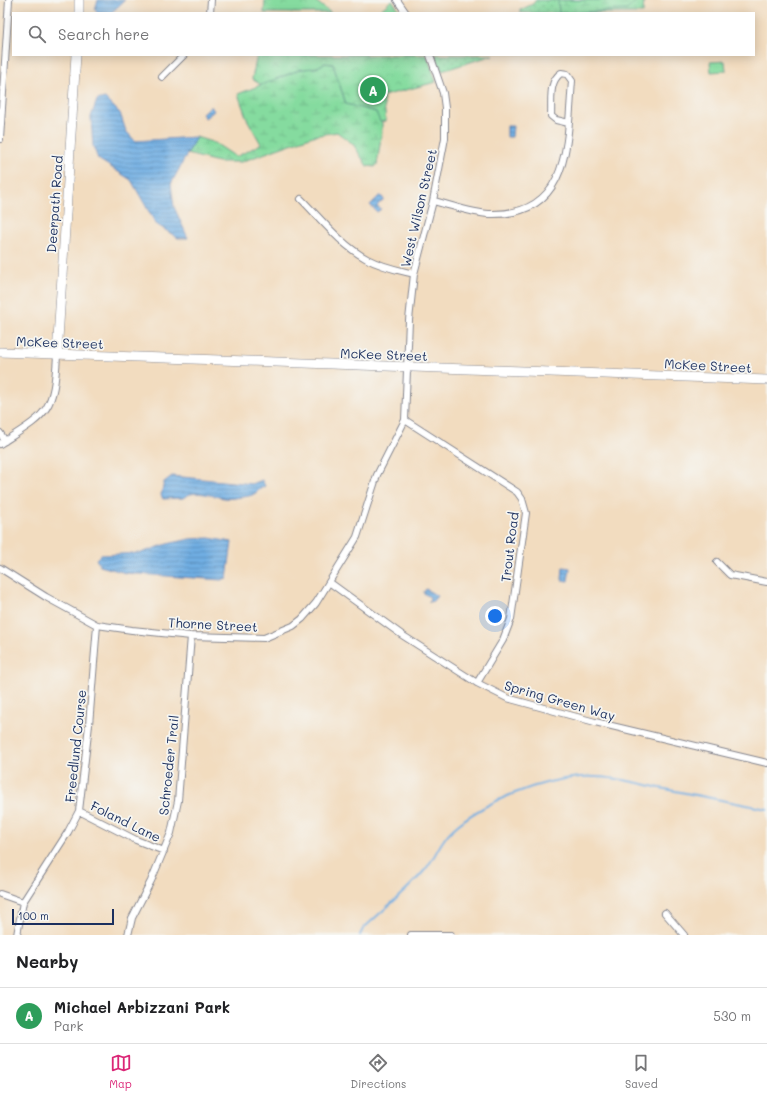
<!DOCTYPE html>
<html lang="en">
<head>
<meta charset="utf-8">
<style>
	:root { --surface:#fff; --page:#f6f6f6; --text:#202124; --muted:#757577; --line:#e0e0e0; --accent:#db2777 }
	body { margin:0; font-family:Mali,sans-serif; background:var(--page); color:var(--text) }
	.scale { position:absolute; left:12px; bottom:10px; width:102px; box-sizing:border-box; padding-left:4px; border:2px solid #1b2f5e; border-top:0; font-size:11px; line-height:14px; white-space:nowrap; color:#1b2f5e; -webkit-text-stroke:3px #f6f6f2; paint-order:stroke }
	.you { position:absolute; left:495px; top:616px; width:14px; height:14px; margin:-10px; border:3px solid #fff; border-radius:50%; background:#1a73e8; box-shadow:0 0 0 6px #1a73e833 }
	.badge { display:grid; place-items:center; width:26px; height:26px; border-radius:50%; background:var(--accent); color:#fff; font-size:13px; font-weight:700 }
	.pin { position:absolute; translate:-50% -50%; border:2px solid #fff; box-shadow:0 1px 4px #0006 }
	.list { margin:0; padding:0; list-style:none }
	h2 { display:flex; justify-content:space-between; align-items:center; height:52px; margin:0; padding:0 16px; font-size:17px }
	h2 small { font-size:13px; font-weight:400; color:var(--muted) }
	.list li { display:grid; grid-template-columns:26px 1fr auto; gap:12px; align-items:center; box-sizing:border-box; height:56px; padding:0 16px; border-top:1px solid var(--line) }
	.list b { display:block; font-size:15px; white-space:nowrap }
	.list p { margin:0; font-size:13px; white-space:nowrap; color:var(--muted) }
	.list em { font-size:13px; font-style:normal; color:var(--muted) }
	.icon { flex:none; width:22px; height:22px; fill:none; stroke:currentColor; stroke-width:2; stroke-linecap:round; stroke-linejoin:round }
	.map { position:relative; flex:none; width:767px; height:935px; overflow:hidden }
	.search { position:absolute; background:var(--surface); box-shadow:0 2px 10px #0003; left:12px; right:12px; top:12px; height:44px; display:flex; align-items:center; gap:10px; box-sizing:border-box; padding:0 14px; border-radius:0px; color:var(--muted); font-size:15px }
	.sheet { height:108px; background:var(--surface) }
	nav { display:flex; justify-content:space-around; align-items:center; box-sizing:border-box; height:56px; border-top:1px solid var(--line); background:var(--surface); font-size:11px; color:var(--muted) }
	nav a { display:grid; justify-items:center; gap:2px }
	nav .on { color:var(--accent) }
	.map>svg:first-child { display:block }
	.grass { fill:url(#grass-dots); stroke:#50857e }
	.wetland { fill:url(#wetland-marsh); stroke:#50857e }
	.park { fill:url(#park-crowns); stroke:#50857e }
	.garden { fill:#85db9f; stroke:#50857e }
	.water { fill:url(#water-rules); stroke:#456ea0 }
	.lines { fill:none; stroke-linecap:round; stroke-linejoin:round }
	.stream { stroke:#6fade2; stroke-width:2 }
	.street-casing { stroke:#86868e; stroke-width:8 }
	.secondary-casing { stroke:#86868e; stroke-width:10 }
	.street { stroke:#fff; stroke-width:6 }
	.secondary { stroke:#fff; stroke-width:9 }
	.labels { text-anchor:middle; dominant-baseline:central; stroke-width:3.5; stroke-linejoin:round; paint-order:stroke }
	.street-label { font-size:13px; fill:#1b2f5e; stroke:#f6f6f2 }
</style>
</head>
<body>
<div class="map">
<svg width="767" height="935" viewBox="0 0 767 935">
	<defs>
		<pattern id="grass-dots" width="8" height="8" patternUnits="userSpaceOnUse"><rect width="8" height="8" fill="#85db9f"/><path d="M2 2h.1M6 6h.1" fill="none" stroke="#72bc8b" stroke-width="1.8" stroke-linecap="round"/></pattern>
		<pattern id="wetland-marsh" width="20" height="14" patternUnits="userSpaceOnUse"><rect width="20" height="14" fill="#85db9f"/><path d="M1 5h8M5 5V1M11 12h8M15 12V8" fill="none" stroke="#72bc8b"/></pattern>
		<pattern id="park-crowns" width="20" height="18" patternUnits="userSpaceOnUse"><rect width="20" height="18" fill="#85db9f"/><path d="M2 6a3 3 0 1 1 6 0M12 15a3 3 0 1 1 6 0" fill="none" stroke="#72bc8b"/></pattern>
		<pattern id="water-rules" width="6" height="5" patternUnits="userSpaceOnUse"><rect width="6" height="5" fill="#6fade2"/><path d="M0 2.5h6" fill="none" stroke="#5a8dba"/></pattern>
	</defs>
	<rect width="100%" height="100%" fill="#f6f6f2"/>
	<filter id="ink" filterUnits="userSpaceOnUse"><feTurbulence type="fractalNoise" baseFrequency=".025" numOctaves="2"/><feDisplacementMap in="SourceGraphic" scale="8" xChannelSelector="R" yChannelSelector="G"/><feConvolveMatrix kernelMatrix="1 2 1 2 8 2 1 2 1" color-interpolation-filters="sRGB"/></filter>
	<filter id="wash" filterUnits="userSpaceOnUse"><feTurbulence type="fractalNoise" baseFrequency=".012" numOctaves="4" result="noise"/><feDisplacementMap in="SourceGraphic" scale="16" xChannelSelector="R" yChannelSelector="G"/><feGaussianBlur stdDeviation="0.9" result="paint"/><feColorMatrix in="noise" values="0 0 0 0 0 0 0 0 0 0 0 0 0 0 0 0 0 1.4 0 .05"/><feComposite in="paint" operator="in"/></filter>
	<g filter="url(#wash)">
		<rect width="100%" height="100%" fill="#f2dcbf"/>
		<path class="grass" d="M 536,0 L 644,0 L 643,13 L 520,13 L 520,10 L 533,4 Z
			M 435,55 L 493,55 L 442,71 Z"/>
		<path class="wetland" d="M 558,0 L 637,0 L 627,10 L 559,13 Z
			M 325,63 L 333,64 L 346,104 L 376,112 L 382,123 L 382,130 L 377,165 L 375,167 L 367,166 L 353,144 L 337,132 L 313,136 L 241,162 L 218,162 L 187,154 L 196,137 L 215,143 L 236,157 L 261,144 L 247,119 L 238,94 L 301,69 L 315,68 Z"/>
		<path class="park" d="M 265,0 L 314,0 L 331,13 L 264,13 Z
			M 392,0 L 401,13 L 377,13 Z
			M 257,55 L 427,55 L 436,82 L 383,96 L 386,121 L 380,122 L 376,112 L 346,104 L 333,64 L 325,63 L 315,68 L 301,69 L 261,85 L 252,79 Z"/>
		<path class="garden" d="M 725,61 L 726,71 L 711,72 L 710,62 Z"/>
		<path class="water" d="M 98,0 L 125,0 L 111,13 L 97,13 L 95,9 Z
			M 105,98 L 120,113 L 126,131 L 135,141 L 196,137 L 171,184 L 174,207 L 188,238 L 178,238 L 156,224 L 131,180 L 98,159 L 93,146 L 91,117 L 97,100 Z
			M 211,106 L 214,111 L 205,118 L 202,114 Z
			M 507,126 L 513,126 L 512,137 L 507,137 Z
			M 380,195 L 384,199 L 377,206 L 381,209 L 377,212 L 370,205 Z
			M 172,476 L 252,484 L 262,480 L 265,486 C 260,488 257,493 252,495 C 247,497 239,497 234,498 C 219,501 197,486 183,498 L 163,499 L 161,495 L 164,482 Z
			M 209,538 L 232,542 L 227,578 L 221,580 L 126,573 L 100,566 L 96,559 L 101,555 L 141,553 L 167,544 L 190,539 Z
			M 563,567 L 570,568 L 568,581 L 562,580 Z
			M 426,589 L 437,596 L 433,601 L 429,602 L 430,597 L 423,593 Z"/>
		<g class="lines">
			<path class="stream" d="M 360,935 L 363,929 C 383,910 406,892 424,871 C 436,858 439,841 453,829 C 483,802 539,780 580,777 C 606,775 634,782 660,788 C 696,795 731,802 767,809"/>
		</g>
	</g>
	<g filter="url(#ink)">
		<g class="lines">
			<defs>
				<path id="street" d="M 397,0 L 406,13
					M 210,13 L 211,0
					M 162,77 L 184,55
					M 0,139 L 9,0
					M 301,199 C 321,219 341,245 367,259 C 382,267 398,270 414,274
					M 433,201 C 451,205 471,213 489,214 C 572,217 567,140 572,81 L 567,74 L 561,73 C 548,82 552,101 551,116 L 556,120 L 569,123
					M 405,420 L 517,492 L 522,499 L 526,513 L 511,619 L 503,640 L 477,683
					M 0,433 L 5,441
					M 0,444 C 47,414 54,413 57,355
					M 717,562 L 730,575 L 767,582
					M 0,568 L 46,597 L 97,625 L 132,630 L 191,636 L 264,638 L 293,626 L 302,619 L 316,603 L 357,537 L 377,475 L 405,420 L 409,320 L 414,274 L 433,201 L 445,138 L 445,108 L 443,93 L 430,55
					M 329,582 L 402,635 L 477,683 L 507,698 L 595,722 L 767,763
					M 79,811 L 136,840 L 164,851
					M 0,894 L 23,902
					M 665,913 L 684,935
					M 17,935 L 23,902 L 68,832 L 79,811 L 89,725 L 97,625
					M 128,935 L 132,918 L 151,881 L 171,833 L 178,801 L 191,636
					M 411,935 L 451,935"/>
				<path id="secondary" d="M 79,13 L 79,0
					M 0,352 L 767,380
					M 57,355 L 76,55"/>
			</defs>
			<use href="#street" class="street-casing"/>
			<use href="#secondary" class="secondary-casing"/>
			<use href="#street" class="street"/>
			<use href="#secondary" class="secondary"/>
		</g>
	</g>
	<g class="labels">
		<g class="street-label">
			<text transform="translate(54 204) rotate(-86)">Deerpath Road</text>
			<text transform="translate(418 208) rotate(-77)">West Wilson Street</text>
			<text transform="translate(60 342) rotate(2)">McKee Street</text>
			<text transform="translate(384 354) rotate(2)">McKee Street</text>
			<text transform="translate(708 365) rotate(3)">McKee Street</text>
			<text transform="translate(509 547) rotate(-83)">Trout Road</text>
			<text transform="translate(213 624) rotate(3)">Thorne Street</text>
			<text transform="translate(560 700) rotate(16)">Spring Green Way</text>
			<text transform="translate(75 746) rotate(-84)">Freedlund Course</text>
			<text transform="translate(168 765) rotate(-84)">Schroeder Trail</text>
			<text transform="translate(126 821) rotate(26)">Foland Lane</text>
		</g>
	</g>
</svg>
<div class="scale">100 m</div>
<div class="you"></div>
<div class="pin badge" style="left:373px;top:90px;background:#2e9e5b">A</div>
<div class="search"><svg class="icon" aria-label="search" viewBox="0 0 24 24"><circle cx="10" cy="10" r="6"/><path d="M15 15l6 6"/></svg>Search here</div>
</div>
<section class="sheet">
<h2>Nearby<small></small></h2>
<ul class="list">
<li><span class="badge" style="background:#2e9e5b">A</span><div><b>Michael Arbizzani Park</b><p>Park</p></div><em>530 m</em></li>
</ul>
</section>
<nav>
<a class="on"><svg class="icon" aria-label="map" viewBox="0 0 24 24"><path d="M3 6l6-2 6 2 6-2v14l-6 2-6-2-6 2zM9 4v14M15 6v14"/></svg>Map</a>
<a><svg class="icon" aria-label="directions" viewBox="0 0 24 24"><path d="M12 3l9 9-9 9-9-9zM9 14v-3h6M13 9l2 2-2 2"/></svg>Directions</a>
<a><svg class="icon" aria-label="saved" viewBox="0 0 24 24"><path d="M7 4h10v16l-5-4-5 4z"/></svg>Saved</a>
</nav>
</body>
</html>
